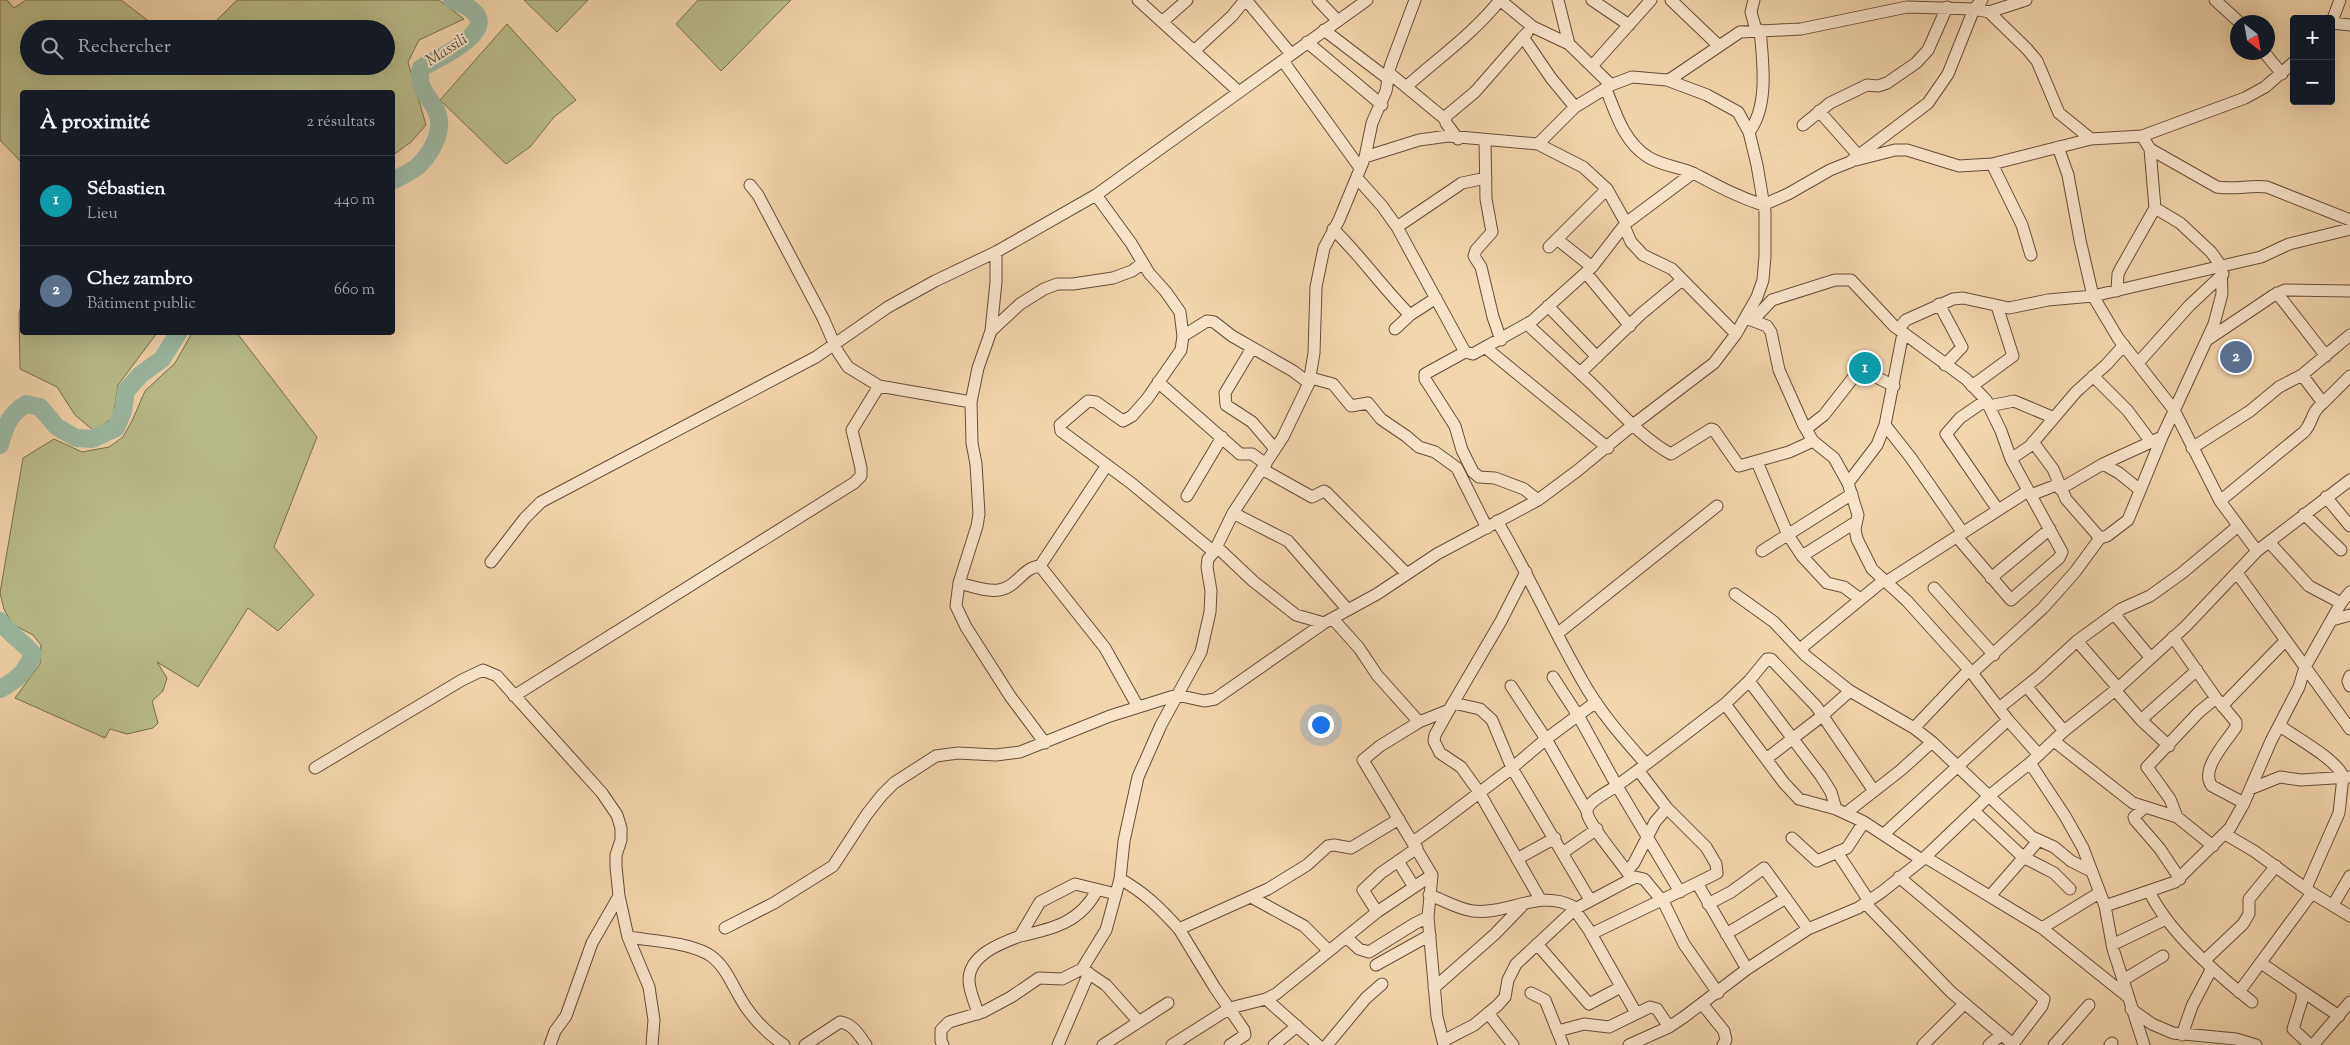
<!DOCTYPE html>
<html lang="fr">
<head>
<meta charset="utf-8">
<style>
	:root { --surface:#171b24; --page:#242831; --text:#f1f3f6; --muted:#9ea1a6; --line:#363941; --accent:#c59692 }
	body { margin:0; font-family:"Sorts Mill Goudy",serif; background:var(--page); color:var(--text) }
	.controls { position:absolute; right:15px; top:15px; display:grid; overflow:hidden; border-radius:5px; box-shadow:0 5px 20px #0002 }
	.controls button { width:45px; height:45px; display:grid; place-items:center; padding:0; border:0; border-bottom:1px solid var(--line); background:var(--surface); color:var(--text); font:25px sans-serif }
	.compass { position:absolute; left:2230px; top:15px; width:45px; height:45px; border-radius:50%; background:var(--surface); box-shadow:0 5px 20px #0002; rotate:149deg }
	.you { position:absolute; left:1320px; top:724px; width:18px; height:18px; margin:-12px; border:4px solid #fff; border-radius:50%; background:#1a73e8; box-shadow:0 0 0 8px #1a73e833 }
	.badge { display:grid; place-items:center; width:32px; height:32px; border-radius:50%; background:var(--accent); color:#fff; font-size:16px; font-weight:700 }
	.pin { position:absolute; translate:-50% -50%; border:2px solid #fff; box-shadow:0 1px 5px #0006 }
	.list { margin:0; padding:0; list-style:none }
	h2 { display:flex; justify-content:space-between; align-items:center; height:65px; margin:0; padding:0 20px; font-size:21px }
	h2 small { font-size:16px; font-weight:400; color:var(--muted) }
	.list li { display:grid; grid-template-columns:32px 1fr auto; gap:15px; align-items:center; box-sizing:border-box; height:90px; padding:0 20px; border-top:1px solid var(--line) }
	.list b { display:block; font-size:19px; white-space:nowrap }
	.list p { margin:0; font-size:16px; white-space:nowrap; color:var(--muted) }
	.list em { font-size:16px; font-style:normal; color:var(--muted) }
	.icon { flex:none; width:28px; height:28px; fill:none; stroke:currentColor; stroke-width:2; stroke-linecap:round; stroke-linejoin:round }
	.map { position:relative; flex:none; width:2350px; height:1045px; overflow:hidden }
	.search { position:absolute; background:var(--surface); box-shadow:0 5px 20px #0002; left:20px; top:20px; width:375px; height:55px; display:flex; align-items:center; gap:12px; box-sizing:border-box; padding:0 18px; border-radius:28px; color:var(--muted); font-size:19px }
	.panel { position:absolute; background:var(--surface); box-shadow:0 5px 20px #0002; left:20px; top:90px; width:375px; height:245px; border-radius:5px }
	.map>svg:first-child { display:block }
	.green { fill:#b9bd8a; stroke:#78704e }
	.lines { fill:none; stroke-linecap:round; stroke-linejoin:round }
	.river { stroke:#9cb9a4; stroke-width:18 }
	.minor-casing { stroke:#664f37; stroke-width:13 }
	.minor { stroke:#f7e4c8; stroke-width:11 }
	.labels { text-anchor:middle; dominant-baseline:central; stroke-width:4; stroke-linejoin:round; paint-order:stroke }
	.water-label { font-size:16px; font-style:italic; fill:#564f3d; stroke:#f7e4c8 }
</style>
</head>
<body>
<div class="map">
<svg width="2350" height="1045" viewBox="0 0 2350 1045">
	<rect width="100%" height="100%" fill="#f2d5aa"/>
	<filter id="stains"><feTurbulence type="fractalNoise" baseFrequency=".004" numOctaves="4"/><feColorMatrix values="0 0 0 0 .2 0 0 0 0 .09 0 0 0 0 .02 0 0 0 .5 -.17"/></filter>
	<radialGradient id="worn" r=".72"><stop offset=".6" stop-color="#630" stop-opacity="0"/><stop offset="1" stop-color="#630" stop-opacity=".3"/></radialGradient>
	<path class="green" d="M 0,0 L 7,0 L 14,8 L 26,0 L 121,0 L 159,29 L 29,29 L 29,66 L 386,66 L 386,29 L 208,29 L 237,0 L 439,0 L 464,19 L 419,40 L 408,62 L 426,125 L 411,142 L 393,155 L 392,92 L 72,92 L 69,90 L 68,92 L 22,92 L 22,163 L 0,140 Z
		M 524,0 L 588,0 L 557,32 Z
		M 698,0 L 791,0 L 721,71 L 676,24 Z
		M 507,24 L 576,100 L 554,117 L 530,147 L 506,164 L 440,100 Z
		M 22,301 L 22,332 L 157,333 L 118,385 L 113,418 L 94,431 L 75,415 L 57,387 L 20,369 L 19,314 Z
		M 192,333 L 237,333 L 317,437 L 274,547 L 314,595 L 278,631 L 248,608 L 198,687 L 157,662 L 167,678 L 163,691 L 152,701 L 158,723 L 153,728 L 127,734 L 110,729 L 105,738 L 15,698 L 40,664 L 41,645 L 33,635 L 12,624 L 4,609 L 0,593 L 23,458 L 54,439 L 82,452 L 109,447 L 123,437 L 132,421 L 145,391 L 175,363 Z"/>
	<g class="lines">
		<path class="river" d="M 392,181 C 401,176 412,172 419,165 C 433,151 445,129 436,110 C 428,95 416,87 421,68 C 434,60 498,33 473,11 C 468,6 459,3 452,0
			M 0,445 C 5,427 9,414 26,404 L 40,407 L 57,427 L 76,438 L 92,439 L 116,428 L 123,411 L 126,391 L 140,375 L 162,359 L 179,332
			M 0,621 C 11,636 22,640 33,654 C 26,672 17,680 0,689"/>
		<defs>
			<path id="minor" d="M 1138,0 L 1238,91
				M 1246,0 L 1291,54
				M 1318,0 L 1337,20
				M 1500,0 L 1533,27 L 1569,44 L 1611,85
				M 1558,0 L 1569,44
				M 1592,0 L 1629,25
				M 1671,0 L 1719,46
				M 1754,0 L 1751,12 L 1756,30
				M 2215,0 L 2239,22
				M 1989,12 L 2026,0
				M 1162,22 L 1187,0
				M 2332,23 L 2350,25
				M 2331,24 L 2340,0
				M 1324,30 L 1387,78
				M 1527,33 L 1523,37 L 1551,78 L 1575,107
				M 1307,42 L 1382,105
				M 1194,51 L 1232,16 L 1245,0
				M 2264,52 L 2282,74
				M 1283,61 L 1360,168
				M 1592,66 L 1651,0
				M 1388,72 L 1445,119
				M 1406,87 C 1438,58 1473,34 1500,0
				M 1606,89 C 1616,114 1624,142 1648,157 C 1662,166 1681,167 1695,174 C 1718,186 1738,197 1763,205 L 1788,194 L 1830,170 L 1850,162 L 1928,103 L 1948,74 L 1974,9 L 1982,0
				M 1819,111 L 1858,155
				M 1803,125 L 1830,103 L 1867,85 L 1878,86 L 1887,83 L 1916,63 L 1928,50 L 1947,7
				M 1749,132 C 1769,106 1763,62 1760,30
				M 2142,136 L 2150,149 L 2217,187 C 2234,190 2250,185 2267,187 L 2350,220
				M 1458,139 L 1446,123 L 1445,117 L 1475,92 L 1523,37
				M 1485,141 L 1486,199 L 1492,232 L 1476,250 L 1474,256 L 1481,267 L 1493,317 L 1501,340
				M 1538,144 L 1583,167 L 1607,189 L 1626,223
				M 2058,147 L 2068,175 L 2080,240 L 2093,296 L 2118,338 L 2174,410 L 2220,501 L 2257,551
				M 1365,157 L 1419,140 L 1448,136 L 1538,144 L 1575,107 L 1611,85 L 1632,77 L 1667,80 L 1672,78 L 1740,32 L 1801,29 L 1907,7 L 1974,9 L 1989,12 L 2027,49 L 2037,61 L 2059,113 L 2091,139
				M 1856,160 L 1895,150 L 1907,150 L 1959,166 L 1992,164 L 2091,139 L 2142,136 L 2245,98 L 2265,87 L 2294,62
				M 1992,164 L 2022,225 L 2031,255
				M 1357,178 L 1382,206 L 1397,227 L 1465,352 L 1473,354 L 1532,321 L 1592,267 L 1626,223 L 1693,173
				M 750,185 L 758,195 L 823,318 L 838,352 L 848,367 L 879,386 L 971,402
				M 1624,226 L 1631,242 L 1643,255 L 1672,269 L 1736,334
				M 1397,227 L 1462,183 L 1486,178
				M 1333,229 C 1361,256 1382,287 1410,315
				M 1558,240 L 1592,267
				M 1549,247 L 1607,189
				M 1586,273 L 1630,326
				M 1682,280 L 1641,314 L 1580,373 C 1610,399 1636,435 1671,454 L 1711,429 L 1714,430 L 1739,466 L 1789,452 L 1813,441
				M 2117,291 L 2118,274 L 2121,268 L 2155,208 L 2150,149
				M 2277,293 L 2326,356
				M 1939,304 L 1962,347 L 1945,365
				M 1548,306 L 1597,357
				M 1748,319 L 1767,326 L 1771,332 L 1779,370 L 1804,426 L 1813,441 L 1834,458 L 1848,483 L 1858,515 L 1855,529 L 1857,539 L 1872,569 L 1907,601 L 1972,673 L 2008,720 L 2039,755
				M 1754,319 L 1772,300 L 1835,280 L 1851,280 L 1894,326 L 1966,379 L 1986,400 L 2001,431 L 2011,459 L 2062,552 L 2059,558 L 2011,600 L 1957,537
				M 1527,324 L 1580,373
				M 1395,329 L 1410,315 L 1436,298
				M 1898,329 L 1906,320 L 1953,299 L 1963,298 L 2009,308 L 2048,300 L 2093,296 L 2261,257 L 2289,244 L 2350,229
				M 991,331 L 996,282 L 996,252
				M 1183,336 L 1207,321 L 1214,322 L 1232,336 L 1293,371 L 1309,383
				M 2207,340 L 2274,295 L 2285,290 L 2350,291
				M 1252,348 L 1225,393 L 1226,405 L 1252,422 L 1275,449
				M 1486,348 L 1608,448
				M 1465,352 L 1425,374 L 1425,379 L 1455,426 L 1462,450 L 1473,472 L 1479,477 L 1495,478 L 1524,489 L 1538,500
				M 2138,363 L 2189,306 L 2223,274
				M 2302,375 L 2323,403 L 2350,376
				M 2093,376 L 2128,411 L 2151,442
				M 1311,378 L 1333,384 L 1351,406 L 1368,403 L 1381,419 L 1406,436 L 1419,447 L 1435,452 L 1457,468 L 1487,528
				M 1158,382 L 1240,454 L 1252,454 L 1266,464
				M 1972,386 L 2013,356 L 1997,306
				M 1986,400 L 1960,418 L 1946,434 L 1998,510
				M 1989,406 L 2014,401 L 2052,417
				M 1885,425 L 1911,458 L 1963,533
				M 1806,429 L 1824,415 L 1860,369 L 1894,386
				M 2033,442 L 2053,469 L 2066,499 L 2100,538
				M 2192,448 L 2250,411 L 2279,387 L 2302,375 L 2350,335
				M 2011,459 L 2030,446 L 2076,392 L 2107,364 L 2124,345
				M 1757,462 L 1788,535 L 1802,556 L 1827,583 L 1844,587 L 1860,599
				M 2103,464 L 2119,473 L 2140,490
				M 1262,469 L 1312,497 L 1324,491 L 1327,493 L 1406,573
				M 1848,483 L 1877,445 L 1885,425 L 1903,333
				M 2060,489 L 2103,464 L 2162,437
				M 2031,495 L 2059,484
				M 1187,496 L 1222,437
				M 2326,497 L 2350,526
				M 2220,501 L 2304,432 C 2314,421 2310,413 2323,403
				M 1233,513 L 1288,541 L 1348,610
				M 2304,514 L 2341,550
				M 1497,521 C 1528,573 1552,628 1582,680 C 1599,711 1623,738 1646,764
				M 2269,542 L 2309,586 L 2341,603
				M 1217,547 L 1253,581 L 1296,615 L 1324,623
				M 1762,551 L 1852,494
				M 1214,552 L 1131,483 L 1061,431 L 1060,425 L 1088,401 L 1096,402 L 1123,421 L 1132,416 L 1147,399 L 1181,350 L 1183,336 L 1180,312 L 1166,292 L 1149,273 L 1131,243 L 1096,195 L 1367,0
				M 1802,556 L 1856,522
				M 491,562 L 525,518 L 541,502 L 816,357 L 888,307 L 935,281 L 996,252 L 1096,195
				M 1040,566 L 1107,465
				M 1526,572 L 1501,621 L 1449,710 L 1435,735 L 1434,741 L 1440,753 L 1461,767 L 1479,792 L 1540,899
				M 2237,573 L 2350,729
				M 1991,578 L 2050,529
				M 1886,582 L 2028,491
				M 959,583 C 971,586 986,592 999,590 C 1016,588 1023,567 1040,566 L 1105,648 L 1138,707
				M 1934,588 L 1994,655
				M 1735,594 L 1774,622 L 1806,656 L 1850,691 L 1914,728 L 1932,742 L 2032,837 L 2054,847 L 2071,861 L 2089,870
				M 2114,614 L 2150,657
				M 1333,619 L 1359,648 L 1377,675 L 1419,722 L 1449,710
				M 2332,620 L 2350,615
				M 1557,634 L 1717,506
				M 2173,637 L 2216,698 L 2236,722 L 2236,727 C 2227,741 2199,770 2212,786 L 2244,803
				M 2077,641 L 2118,688
				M 1800,649 L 1884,580
				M 1972,673 L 2043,608 L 2075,572 L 2100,538 L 2107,536 L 2128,520 L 2162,437 L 2214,324 L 2222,294 L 2221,266 L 2211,252 L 2180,223 L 2155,208
				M 2350,676 L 2348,681 L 2350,686
				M 1553,677 L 1579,717 L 1617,786 L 1680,892
				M 1749,681 L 1821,776 L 1831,792 L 1836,809
				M 1511,686 L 1546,739 L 1587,811
				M 2027,687 L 2064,731
				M 2115,690 L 2141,720 L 2169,746
				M 514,696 L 854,483 L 861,476 L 861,468 L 852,430 L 879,386
				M 1453,703 L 1480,709 L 1492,720 L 1512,768 L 1590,900
				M 1725,704 L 1749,681 L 1767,659 L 1771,659 L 1816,706 L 1874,791
				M 2222,706 L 2285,641
				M 1999,708 L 2039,676 L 2077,641 L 2121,609 L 2150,596 L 2182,573 L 2237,527
				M 2141,720 L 2197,670
				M 1419,722 L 1380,746 L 1363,760 L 1432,875 L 1428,917 L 1437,1017 L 1444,1045
				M 2280,726 C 2295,737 2338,760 2343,777 L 2339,813 L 2306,888
				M 1914,728 L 1969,670
				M 2054,741 L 2133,803 L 2177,817 L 2213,846
				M 1045,743 L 1010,696 L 966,627 L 956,606 L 959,583 L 977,526 L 979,514 L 976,464 L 972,443 L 971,402 L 978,368 L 991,331 L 1020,304 L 1044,289 L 1057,284 L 1073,284 L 1113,278 L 1132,271 L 1143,263
				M 1766,759 L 1822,716 L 1850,691
				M 2030,763 L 2065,816 L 2083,848 L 2105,906 L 2113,949 L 2144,1045
				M 315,768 L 462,680 L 483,670 L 497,676 L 602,793 L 617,815 L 621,828 L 621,840 L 616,855 L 616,867 L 619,896 L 592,943 L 566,1016 L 555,1031 L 550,1045
				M 1638,770 L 1667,808 L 1706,847 L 1716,864 L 1717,873 L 1697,883
				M 2250,789 L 2280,777 L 2301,780 L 2350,777
				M 2144,808 L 2134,817 L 2135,820 L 2160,849 L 2180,879
				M 1974,811 L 2023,857 L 2054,873 L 2070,889
				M 1846,813 L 1901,770 L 1932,742
				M 2177,817 L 2170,799 L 2147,767 L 2199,712 L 2216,698
				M 1399,819 L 1351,848 L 1334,845 L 1328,846 L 1307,865 L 1268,889 L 1179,929 C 1161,909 1144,892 1120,879 L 1124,841 L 1138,777 L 1161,725 L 1201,652 L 1210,612 L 1211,591 L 1207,567 L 1208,559 L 1214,552 L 1233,513 L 1283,437 L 1309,383 L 1314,353 L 1316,287 L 1324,248 L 1339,220 L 1365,157 L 1372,123 L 1386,91 L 1390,67 L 1415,0
				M 1884,834 L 2008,720
				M 2225,834 L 2254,851 L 2312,893 L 2350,916
				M 1792,838 L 1817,861 L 1847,848 L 1864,822
				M 1413,842 L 1438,824 L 1512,768 L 1546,739 L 1596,702
				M 1564,852 L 1597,829
				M 1837,852 L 1869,901
				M 1925,857 L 2042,928 L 2128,997
				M 1517,859 L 1555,838
				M 1398,861 L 1414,887
				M 1627,871 L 1634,863 L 1655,822 L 1667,808
				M 1899,877 L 2044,999 L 2042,1006 L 2013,1044
				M 1632,879 C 1623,864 1588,825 1587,812 C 1586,802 1611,790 1618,785 C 1654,759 1689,731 1725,704 L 1784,783 L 1799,799 L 1836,809 L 1864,822 L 1922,860
				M 2149,891 C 2168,931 2218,975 2252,1002
				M 1429,895 C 1444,900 1458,909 1473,911 C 1507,915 1539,889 1572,906 L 1589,930 L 1636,1013
				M 619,896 L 628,937 L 649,987 L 654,1020 L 652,1045
				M 1990,896 L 2038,841
				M 1251,897 L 1304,926 L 1329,951 L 1276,994 L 1266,999 L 1318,1045
				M 1708,904 L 1731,892 L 1764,868 L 1808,929
				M 1866,904 L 1951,992 L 2014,1045
				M 2333,905 L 2350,876
				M 2105,906 L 2175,882 L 2230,828 L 2244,803 L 2271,741 L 2299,687 L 2305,667 L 2341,603 L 2350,592
				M 1377,912 L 1363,890 L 1381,873 L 1417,848
				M 725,928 L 774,903 L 833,866 L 867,814 L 882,795 L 894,783 L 936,756 L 958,753 L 996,755 L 1020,752 L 1110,716 L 1177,695 L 1204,701 L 1215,699 L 1324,623 L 1377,594 L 1437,554 L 1538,500 L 1577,471 L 1634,424 L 1714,363 L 1736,334 L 1757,297 L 1763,280 L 1765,256 L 1765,212 L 1757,165 L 1749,132 L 1738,112 L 1707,95 L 1667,80
				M 2042,928 L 2099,893
				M 1179,929 L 1215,988 L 1244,1030 L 1245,1035 L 1230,1045
				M 1591,934 L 1697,883 L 1747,969
				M 1726,934 L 1786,898
				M 1020,936 C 1053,929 1081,922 1097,890
				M 628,937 C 653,941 686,942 708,954 C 728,966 734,992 748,1010 C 758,1024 770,1035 784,1045
				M 1346,937 L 1359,949 L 1369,952 L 1414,924 L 1428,917
				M 1537,944 L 1589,1004 L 1621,987
				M 2112,945 L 2166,919
				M 1329,951 L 1377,912 L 1432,875
				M 2205,960 L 2243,924 L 2249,914 L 2249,899 L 2276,866
				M 2261,963 L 2302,991 L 2302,1000 L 2293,1029 L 2310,1045
				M 1376,965 L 1430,935
				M 1082,969 L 1106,985 L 1139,1022
				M 2123,980 L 2163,956
				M 1434,988 L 1495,934 L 1523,905
				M 2302,991 L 2339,1016
				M 2239,992 L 2312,893
				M 1531,993 L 1545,1000 L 1563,1045
				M 1703,1005 L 1724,1031 L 1726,1040 L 1723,1045
				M 2131,1009 L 2152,1024 L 2173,1033 L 2236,1039 L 2256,1045
				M 1488,1013 L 1513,1045
				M 978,1014 C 975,1002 969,991 969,980 C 969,955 1001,943 1020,936 L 1040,902 L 1075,884 L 1116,894
				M 1558,1031 L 1584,1024 L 1609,1027 L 1650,1007 L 1657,1009 L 1669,1027
				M 2182,1035 L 2192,1006 L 2212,968
				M 1443,1041 L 1474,1025 L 1498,1005 L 1505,997 L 1508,980 L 1516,964 L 1575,909 L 1635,877 L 1644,879 L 1664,903 L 1684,944 L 1718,993
				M 805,1045 L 840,1022 C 853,1024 859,1035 866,1045
				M 943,1045 L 941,1041 L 941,1030 L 949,1022 L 983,1012 L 1011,997 L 1039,978 L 1062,979 L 1082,969 L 1106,930 L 1120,879
				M 1058,1045 L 1089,973
				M 1103,1045 L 1168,1003
				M 1172,1045 L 1230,1008 L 1266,999
				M 1274,1045 L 1297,1026
				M 1327,1045 L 1366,998 L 1382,984
				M 1629,1045 L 1669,1027 L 1684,1017 L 1747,969 L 1808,929 L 1858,908 L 1883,891 L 1922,860 L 1989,796 L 2030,763 L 2064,731 L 2118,688 L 2186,626 L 2257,551 L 2350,480
				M 1923,1045 L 1964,1004
				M 1989,1045 L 2001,1035
				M 2054,1045 L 2089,1005
				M 2110,1045 L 2112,1043
				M 2313,1045 L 2350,1002"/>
		</defs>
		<use href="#minor" class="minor-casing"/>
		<use href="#minor" class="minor"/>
	</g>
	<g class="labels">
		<g class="water-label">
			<text transform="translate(447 51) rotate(-33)">Massili</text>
		</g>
	</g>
	<rect width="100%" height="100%" filter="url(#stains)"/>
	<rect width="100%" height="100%" fill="url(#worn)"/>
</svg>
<div class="controls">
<button>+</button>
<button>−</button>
</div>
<svg class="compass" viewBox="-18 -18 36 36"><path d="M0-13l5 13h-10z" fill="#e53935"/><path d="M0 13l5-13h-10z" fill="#9ea1a6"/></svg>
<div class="you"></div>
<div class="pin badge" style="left:1865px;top:368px;background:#0f9aa8">1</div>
<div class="pin badge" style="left:2236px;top:357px;background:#5c6f8a">2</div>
<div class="search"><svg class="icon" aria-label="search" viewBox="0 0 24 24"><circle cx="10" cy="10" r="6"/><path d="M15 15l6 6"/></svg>Rechercher</div>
<section class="panel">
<h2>À proximité<small>2 résultats</small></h2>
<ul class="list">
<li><span class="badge" style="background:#0f9aa8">1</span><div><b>Sébastien</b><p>Lieu</p></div><em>440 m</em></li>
<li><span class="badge" style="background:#5c6f8a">2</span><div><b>Chez zambro</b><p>Bâtiment public</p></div><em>660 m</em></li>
</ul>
</section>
</div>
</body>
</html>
